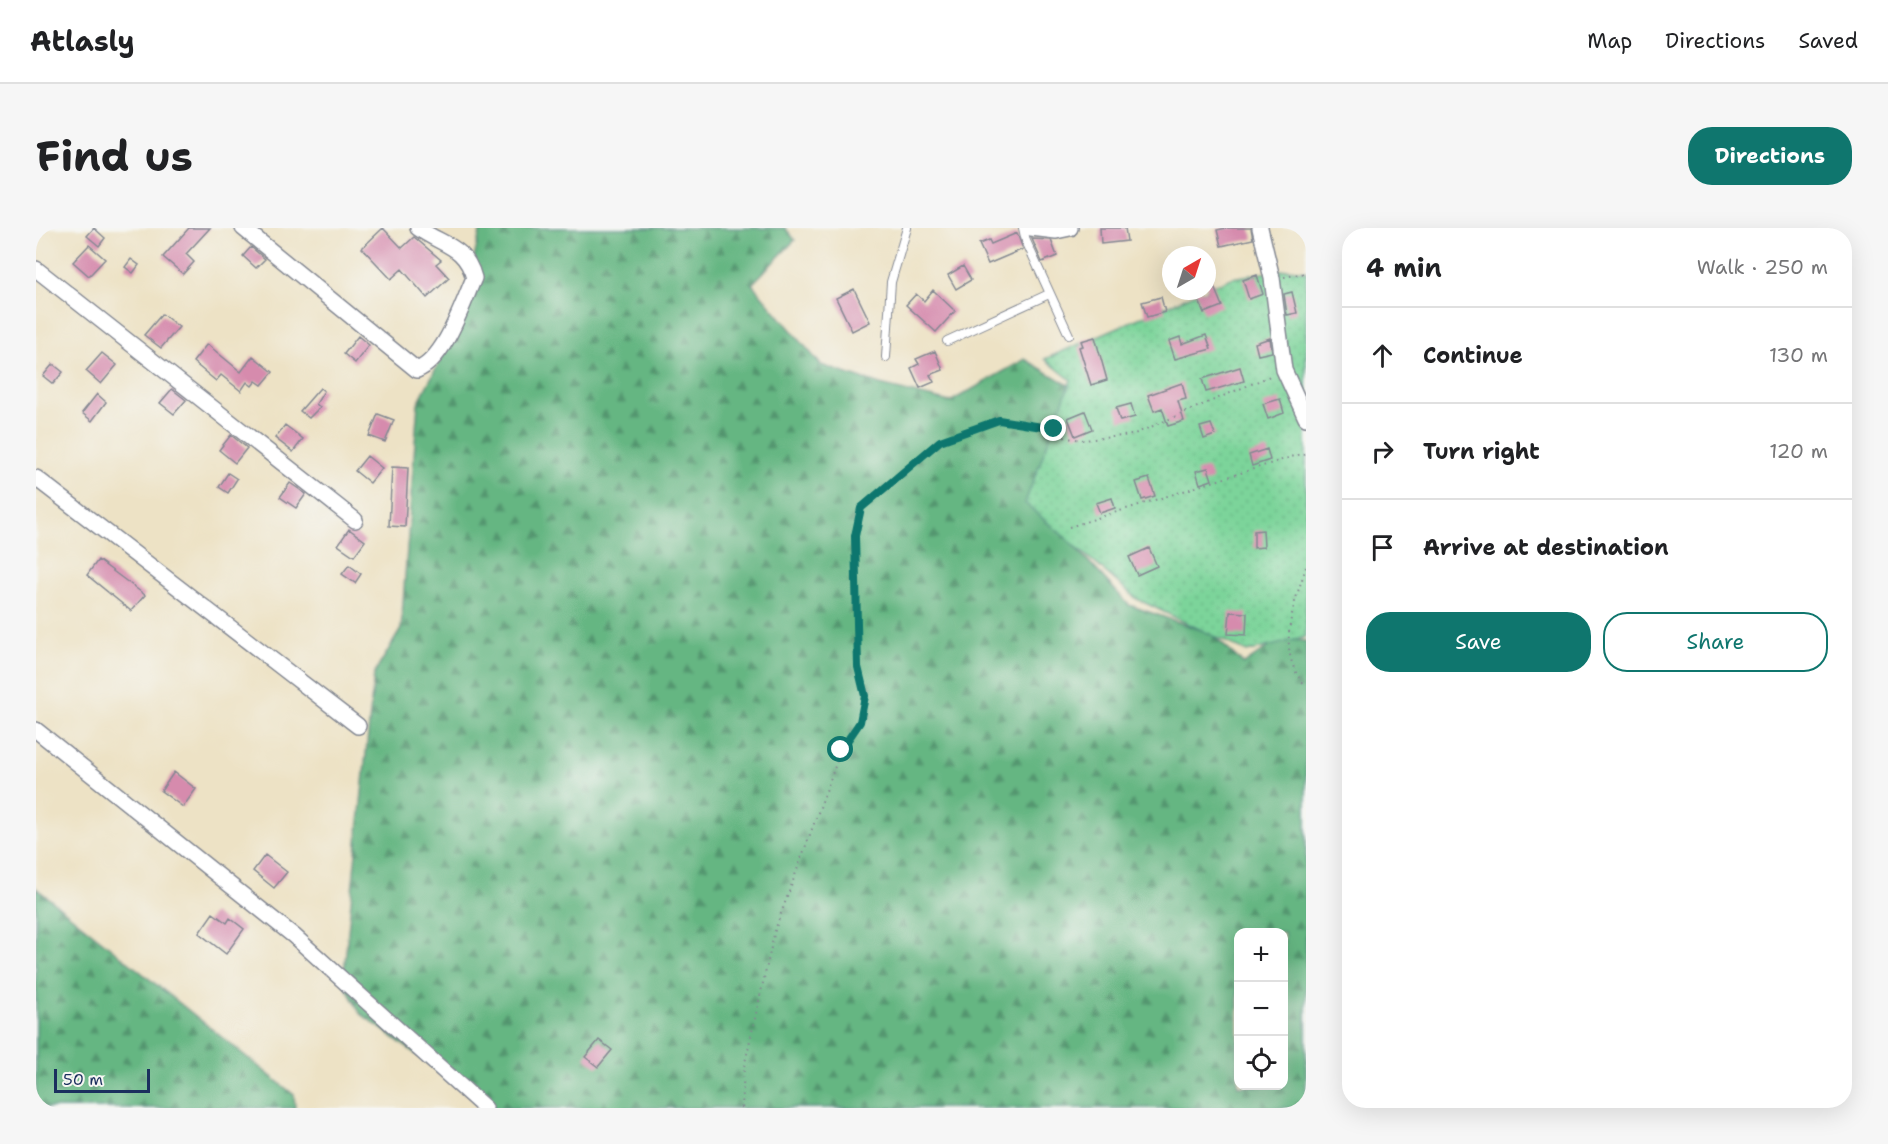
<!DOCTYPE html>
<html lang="en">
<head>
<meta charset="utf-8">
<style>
	:root { --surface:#fff; --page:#f6f6f6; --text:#202124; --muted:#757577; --line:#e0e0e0; --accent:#0f766e }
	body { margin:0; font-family:"Shantell Sans",sans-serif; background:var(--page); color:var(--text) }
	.controls { position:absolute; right:18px; bottom:18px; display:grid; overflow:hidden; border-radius:12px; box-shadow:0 6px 24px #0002 }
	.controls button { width:54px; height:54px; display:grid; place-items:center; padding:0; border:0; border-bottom:2px solid var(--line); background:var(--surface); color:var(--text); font:30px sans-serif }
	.compass { position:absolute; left:1126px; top:18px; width:54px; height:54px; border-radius:50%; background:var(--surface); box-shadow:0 6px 24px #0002; rotate:39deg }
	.scale { position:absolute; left:18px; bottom:15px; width:96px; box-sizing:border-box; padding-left:6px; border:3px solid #1b2f5e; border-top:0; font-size:16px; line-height:21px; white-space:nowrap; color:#1b2f5e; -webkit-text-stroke:4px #f6f6f2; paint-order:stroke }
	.stop { position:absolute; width:18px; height:18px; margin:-14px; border:4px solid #0f766e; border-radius:50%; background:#fff }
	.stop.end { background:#0f766e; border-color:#fff; box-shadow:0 2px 6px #0008 }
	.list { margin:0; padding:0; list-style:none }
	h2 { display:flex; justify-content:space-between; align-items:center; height:78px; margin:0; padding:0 24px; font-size:26px }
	h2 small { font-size:20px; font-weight:400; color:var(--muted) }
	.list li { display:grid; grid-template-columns:39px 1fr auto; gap:18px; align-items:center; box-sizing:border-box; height:96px; padding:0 24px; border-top:2px solid var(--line) }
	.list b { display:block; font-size:22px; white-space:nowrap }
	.list em { font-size:20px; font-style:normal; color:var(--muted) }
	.actions { display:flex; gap:12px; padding:18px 24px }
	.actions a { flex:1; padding:14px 0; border:2px solid var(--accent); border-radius:24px; text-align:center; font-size:21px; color:var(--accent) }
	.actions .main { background:var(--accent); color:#fff }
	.icon { flex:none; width:33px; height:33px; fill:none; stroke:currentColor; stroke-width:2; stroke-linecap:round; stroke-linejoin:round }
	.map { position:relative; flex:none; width:1270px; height:880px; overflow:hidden; border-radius:24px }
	header { display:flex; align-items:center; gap:36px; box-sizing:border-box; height:84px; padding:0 30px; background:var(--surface); border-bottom:2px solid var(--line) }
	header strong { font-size:28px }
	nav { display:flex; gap:33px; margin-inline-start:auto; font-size:21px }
	.intro { display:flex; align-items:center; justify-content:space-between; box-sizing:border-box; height:144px; padding:0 36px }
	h1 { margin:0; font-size:42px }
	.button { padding:15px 27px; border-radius:24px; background:var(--accent); color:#fff; font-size:21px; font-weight:700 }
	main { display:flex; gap:36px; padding:0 36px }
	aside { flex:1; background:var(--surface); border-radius:24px; box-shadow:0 6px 24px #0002 }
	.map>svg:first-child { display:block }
	.forest { fill:url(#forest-firs); stroke:#407270; stroke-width:1.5; fill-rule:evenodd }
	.garden { fill:url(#garden-dots); stroke:#4c827c; stroke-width:1.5 }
	.building { fill:#d68bad }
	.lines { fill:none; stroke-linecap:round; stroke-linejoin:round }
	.service-casing { stroke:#848892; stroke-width:10 }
	.minor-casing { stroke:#848892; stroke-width:18 }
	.path { stroke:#848892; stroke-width:2; stroke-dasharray:1.5 4.5; stroke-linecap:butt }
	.service { stroke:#fff; stroke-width:8 }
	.minor { stroke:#fff; stroke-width:15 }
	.route { stroke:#0f766e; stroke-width:8 }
</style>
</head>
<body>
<header>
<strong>Atlasly</strong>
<nav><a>Map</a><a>Directions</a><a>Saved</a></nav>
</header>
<div class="intro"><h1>Find us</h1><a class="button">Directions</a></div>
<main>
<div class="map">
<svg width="1270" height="880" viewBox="0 0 1270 880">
	<defs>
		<pattern id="forest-firs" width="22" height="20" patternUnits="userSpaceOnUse" patternTransform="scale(1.5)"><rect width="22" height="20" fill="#65b682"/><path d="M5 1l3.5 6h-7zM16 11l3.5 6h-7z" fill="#52946e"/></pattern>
		<pattern id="garden-dots" width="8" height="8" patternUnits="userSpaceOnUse" patternTransform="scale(1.5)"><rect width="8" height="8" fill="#7cd49a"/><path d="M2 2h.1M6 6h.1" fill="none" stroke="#6bb687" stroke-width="1.8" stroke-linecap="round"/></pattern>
	</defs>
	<rect width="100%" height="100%" fill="#f6f6f2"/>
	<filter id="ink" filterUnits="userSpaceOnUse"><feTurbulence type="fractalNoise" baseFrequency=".0167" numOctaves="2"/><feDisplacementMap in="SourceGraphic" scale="12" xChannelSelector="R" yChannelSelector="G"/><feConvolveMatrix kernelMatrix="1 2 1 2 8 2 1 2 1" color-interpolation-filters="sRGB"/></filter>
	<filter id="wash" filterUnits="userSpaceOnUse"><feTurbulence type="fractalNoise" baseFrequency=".008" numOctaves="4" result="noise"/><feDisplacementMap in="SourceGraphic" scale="24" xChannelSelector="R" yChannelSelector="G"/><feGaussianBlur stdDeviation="1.35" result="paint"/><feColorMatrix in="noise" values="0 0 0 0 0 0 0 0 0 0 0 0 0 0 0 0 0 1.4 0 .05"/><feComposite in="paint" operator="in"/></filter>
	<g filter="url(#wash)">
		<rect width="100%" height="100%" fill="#ede2c5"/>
		<path class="forest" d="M 445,0 L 749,0 L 759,12 L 716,56 L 785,137 L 844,157 L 914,174 L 989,131 L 1048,166 L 1002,279 L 1093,377 L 1174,405 L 1208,436 L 1244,411 L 1270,413 L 1270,880 L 453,880 L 324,785 L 307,753 L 338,446 L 365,401 L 382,175 L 422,98 ZM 1202,704 L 1248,704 L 1248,858 L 1202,858 Z
			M 0,660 L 258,867 L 259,880 L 0,880 Z"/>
		<path class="garden" d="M 1251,41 L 1270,43 L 1270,409 L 1211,424 L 1101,371 L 989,275 L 1035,152 L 1009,131 L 1165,63 L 1171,63 L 1171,60 L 1196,50 Z"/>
		<g id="blocks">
			<path class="building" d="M 58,0 L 69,10 L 63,18 L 51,8 Z
				M 153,0 L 174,0 L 150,26 L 158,34 L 147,46 L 127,29 Z
				M 347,0 L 366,20 L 378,9 L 405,32 L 400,36 L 413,50 L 391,70 L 366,41 L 355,51 L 326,20 Z
				M 1064,0 L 1089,0 L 1091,13 L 1065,16 Z
				M 1190,0 L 1215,0 L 1217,11 L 1185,18 L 1181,2 Z
				M 981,5 L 987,21 L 952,36 L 943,16 L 953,12 L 955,16 Z
				M 996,11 L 1015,12 L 1021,28 L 1006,34 Z
				M 53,17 L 69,31 L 53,48 L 37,34 Z
				M 215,19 L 229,31 L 220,40 L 207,28 Z
				M 95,31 L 103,37 L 97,45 L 89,39 Z
				M 927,38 L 935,52 L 920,61 L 912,47 Z
				M 1171,42 L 1186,78 L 1168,85 L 1159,63 L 1171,63 Z
				M 1221,47 L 1227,66 L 1213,71 L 1207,52 Z
				M 818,61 L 834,94 L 816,103 L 800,70 Z
				M 897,62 L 919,83 L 900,104 L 870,77 L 880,66 L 888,73 Z
				M 1256,64 L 1261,85 L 1251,87 L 1248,66 Z
				M 1125,69 L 1129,84 L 1111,89 L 1106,74 Z
				M 126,86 L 143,99 L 125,120 L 108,107 Z
				M 1170,107 L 1175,121 L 1139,131 L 1133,113 L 1144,109 L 1146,116 Z
				M 322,108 L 333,117 L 319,135 L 308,126 Z
				M 1059,109 L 1071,152 L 1055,157 L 1043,119 L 1047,118 L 1045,113 Z
				M 1234,110 L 1236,124 L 1222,127 L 1219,115 Z
				M 171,116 L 205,144 L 217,128 L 237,144 L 226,157 L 220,153 L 216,158 L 211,154 L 205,163 L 185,147 L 180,153 L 157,134 Z
				M 899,123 L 907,142 L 894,147 L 898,154 L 884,160 L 875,140 L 883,136 L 880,131 Z
				M 66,125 L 81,137 L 65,156 L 50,143 Z
				M 17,136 L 27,144 L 17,156 L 7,148 Z
				M 1204,139 L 1208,153 L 1170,164 L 1166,151 Z
				M 1146,155 L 1150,171 L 1142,173 L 1148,193 L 1132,198 L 1126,180 L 1118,183 L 1112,167 Z
				M 284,160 L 288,163 L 280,176 L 284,179 L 273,190 L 264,183 Z
				M 136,161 L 150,172 L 138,186 L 124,175 Z
				M 61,166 L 70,174 L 56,193 L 46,185 Z
				M 1244,171 L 1248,185 L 1232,191 L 1227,176 Z
				M 1095,176 L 1099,189 L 1084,193 L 1080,180 Z
				M 1049,183 L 1056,201 L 1039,208 L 1032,190 Z
				M 342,186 L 358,192 L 349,214 L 333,208 Z
				M 1175,196 L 1179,207 L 1168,211 L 1164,199 Z
				M 249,197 L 267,211 L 257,224 L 239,210 Z
				M 195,207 L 211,220 L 199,235 L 183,222 Z
				M 1231,221 L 1234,232 L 1216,238 L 1213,227 Z
				M 331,228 L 346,240 L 334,255 L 319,243 Z
				M 356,239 L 372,240 L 369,299 L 353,298 Z
				M 1172,240 L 1176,252 L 1164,256 L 1160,243 Z
				M 192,245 L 201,251 L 192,265 L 183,259 Z
				M 1113,250 L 1119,268 L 1106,272 L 1100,254 Z
				M 254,255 L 270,266 L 260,280 L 244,269 Z
				M 1076,270 L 1079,280 L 1064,285 L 1060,275 Z
				M 313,301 L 329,313 L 318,328 L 302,317 Z
				M 1227,302 L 1228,319 L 1218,320 L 1218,303 Z
				M 1113,320 L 1121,338 L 1101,347 L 1093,329 Z
				M 62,332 L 109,367 L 95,383 L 51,347 Z
				M 313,337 L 325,346 L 319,355 L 306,346 Z
				M 1194,384 L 1211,385 L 1210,407 L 1192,406 Z
				M 138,544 L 160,561 L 147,579 L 125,563 Z
				M 229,627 L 251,644 L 238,660 L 217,643 Z
				M 177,685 L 191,695 L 194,690 L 208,701 L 190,726 L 163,705 Z
				M 563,812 L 576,822 L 562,839 L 549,829 Z"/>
		</g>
	</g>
	<g filter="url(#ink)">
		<use href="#blocks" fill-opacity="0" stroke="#848892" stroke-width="1.5"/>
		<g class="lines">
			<defs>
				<path id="service" d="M 987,0 L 990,13 L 1033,107
					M 911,113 L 1013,66
					M 850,129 L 855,54 L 871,0"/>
				<path id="minor" d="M 207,0 L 381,142 C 409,131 426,77 438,50 C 429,17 407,18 382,0
					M 995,0 L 1020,3 L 1034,0
					M 1224,0 L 1236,50 L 1248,142 L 1270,190
					M 0,41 L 319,292
					M 0,250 L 322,498
					M 0,502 L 258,708 L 449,880"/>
			</defs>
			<use href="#service" class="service-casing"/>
			<use href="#minor" class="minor-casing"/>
			<path class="path" d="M 1248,49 L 1270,45
				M 1033,299 L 1265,226 L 1270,227
				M 1270,339 C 1258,377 1238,424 1270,458
				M 706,880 L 708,839 L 739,702 L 805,522 L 824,494 L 829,468 L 822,439 L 819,308 L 825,280 L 904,213 L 963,192 L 1018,201 L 1030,210 L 1048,212 L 1096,207 L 1234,148"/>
			<use href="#service" class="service"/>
			<use href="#minor" class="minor"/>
		</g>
	</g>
	<g class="lines" filter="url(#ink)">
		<path class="route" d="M 805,522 L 824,494 L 829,468 L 822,439 L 819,308 L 825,280 L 904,213 L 963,192 L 1018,201"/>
	</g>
</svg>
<div class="controls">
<button>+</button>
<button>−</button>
<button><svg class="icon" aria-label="locate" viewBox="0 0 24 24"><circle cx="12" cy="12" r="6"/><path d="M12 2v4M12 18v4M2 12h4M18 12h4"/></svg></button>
</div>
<svg class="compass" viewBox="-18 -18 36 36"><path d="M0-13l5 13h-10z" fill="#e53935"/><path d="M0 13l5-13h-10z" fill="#757577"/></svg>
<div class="scale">50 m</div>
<div class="stop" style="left:805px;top:522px"></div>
<div class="stop end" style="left:1018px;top:201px"></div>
</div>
<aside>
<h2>4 min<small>Walk · 250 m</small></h2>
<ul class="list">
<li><svg class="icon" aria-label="ahead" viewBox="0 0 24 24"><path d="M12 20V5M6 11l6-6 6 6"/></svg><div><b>Continue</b></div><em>130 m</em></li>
<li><svg class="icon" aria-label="right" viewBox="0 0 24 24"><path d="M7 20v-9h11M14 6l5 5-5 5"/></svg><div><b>Turn right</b></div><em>120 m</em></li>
<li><svg class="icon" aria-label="arrive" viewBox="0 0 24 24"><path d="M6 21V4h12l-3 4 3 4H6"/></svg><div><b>Arrive at destination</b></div></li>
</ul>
<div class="actions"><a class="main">Save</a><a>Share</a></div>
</aside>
</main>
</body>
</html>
